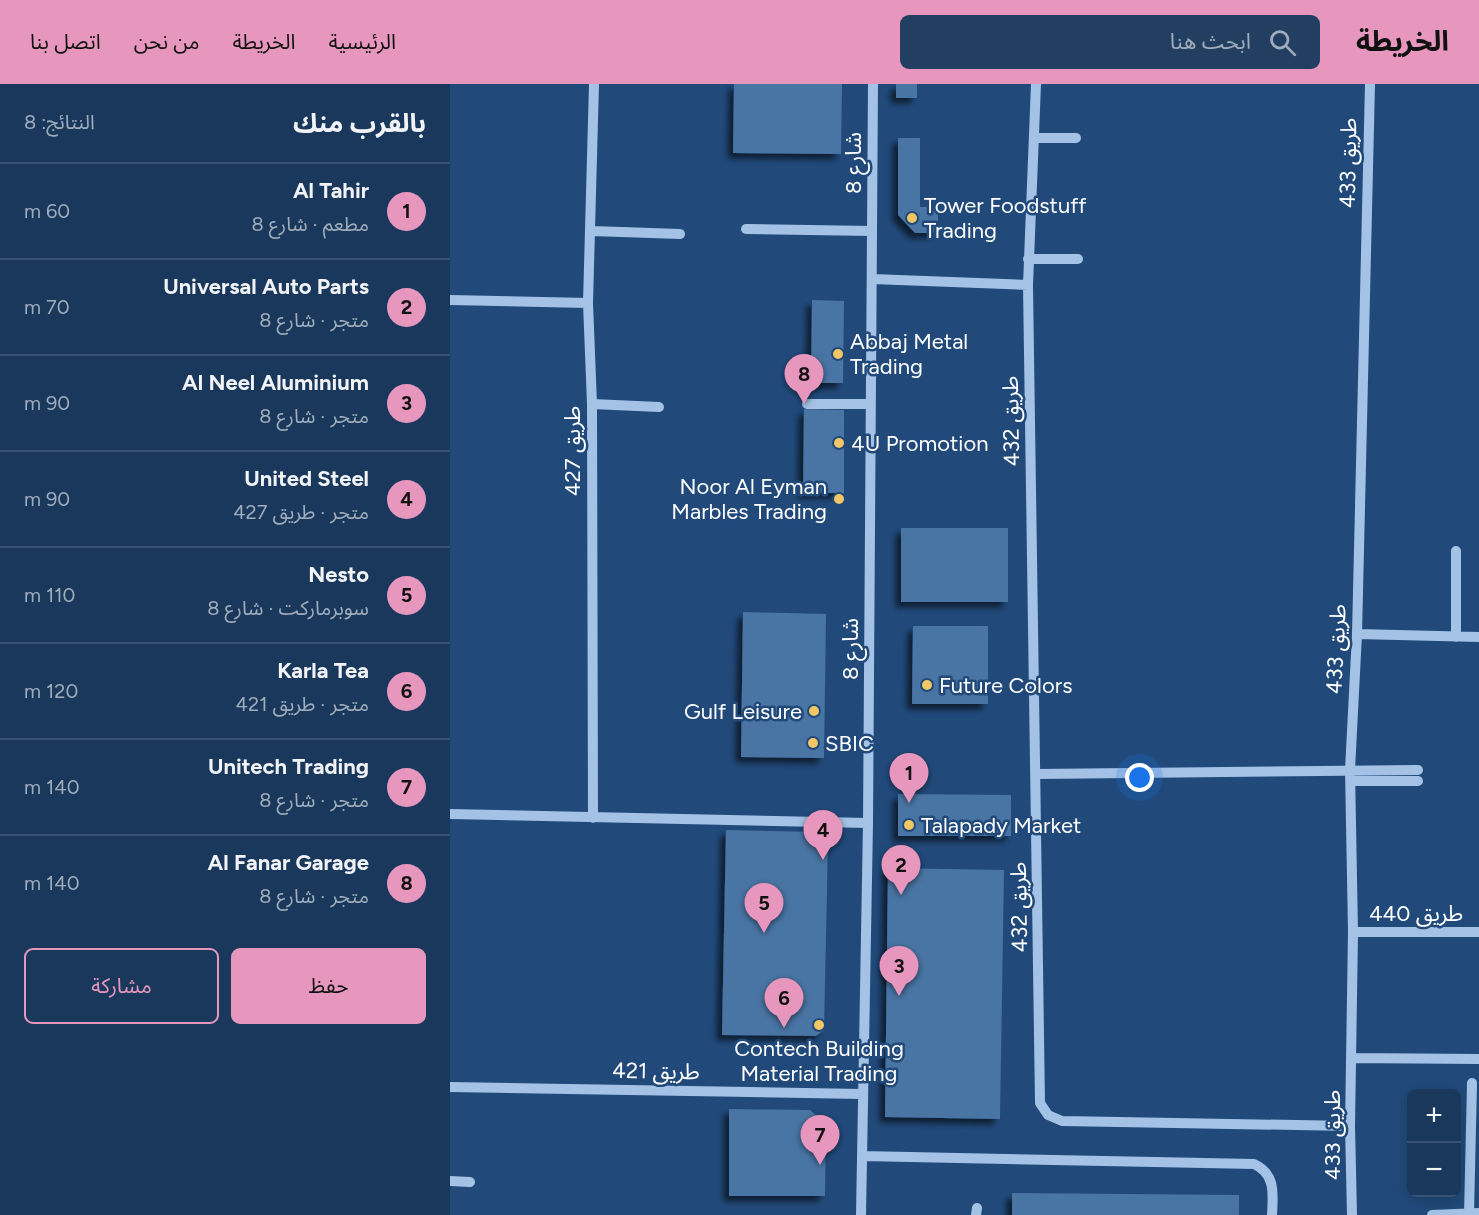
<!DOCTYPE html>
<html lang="ar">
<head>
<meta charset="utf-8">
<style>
	:root { --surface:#19385c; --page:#223f62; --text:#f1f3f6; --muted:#9facbb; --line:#375272; --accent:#e797bd }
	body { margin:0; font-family:Figtree,"Noto Sans Arabic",sans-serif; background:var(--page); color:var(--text); direction:rtl }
	.controls { position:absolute; right:18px; bottom:18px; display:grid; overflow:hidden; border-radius:9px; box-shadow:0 3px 15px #0003 }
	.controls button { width:54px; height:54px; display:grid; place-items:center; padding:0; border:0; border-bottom:2px solid var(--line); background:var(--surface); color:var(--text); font:30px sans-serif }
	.you { position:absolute; left:690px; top:694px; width:21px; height:21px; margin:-15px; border:4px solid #fff; border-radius:50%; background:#1a73e8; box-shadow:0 0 0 9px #1a73e833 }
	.badge { display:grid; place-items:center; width:39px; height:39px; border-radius:50%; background:var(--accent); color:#111; font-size:20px; font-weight:700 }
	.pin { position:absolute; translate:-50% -50px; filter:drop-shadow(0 2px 3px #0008) }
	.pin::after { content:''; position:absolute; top:32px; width:21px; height:18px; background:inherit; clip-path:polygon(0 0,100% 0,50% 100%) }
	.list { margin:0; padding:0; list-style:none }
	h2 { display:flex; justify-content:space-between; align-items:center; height:78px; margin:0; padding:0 24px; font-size:26px }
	h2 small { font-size:20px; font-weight:400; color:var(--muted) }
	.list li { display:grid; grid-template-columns:39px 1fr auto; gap:18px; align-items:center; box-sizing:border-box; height:96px; padding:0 24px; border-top:2px solid var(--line) }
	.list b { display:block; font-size:22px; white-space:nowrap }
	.list p { margin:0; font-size:20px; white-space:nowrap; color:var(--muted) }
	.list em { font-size:20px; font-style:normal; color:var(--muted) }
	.actions { display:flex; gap:12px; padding:18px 24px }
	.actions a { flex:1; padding:14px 0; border:2px solid var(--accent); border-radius:9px; text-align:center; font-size:21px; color:var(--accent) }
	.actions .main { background:var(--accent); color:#111 }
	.icon { flex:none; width:33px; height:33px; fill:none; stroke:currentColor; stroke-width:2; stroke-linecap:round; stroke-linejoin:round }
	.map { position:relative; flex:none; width:1029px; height:1131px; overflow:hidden; direction:ltr }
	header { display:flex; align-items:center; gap:36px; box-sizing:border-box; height:84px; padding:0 30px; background:var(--accent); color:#111 }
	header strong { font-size:28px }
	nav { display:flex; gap:33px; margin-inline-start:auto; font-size:21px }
	.search { width:420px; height:54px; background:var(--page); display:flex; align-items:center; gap:15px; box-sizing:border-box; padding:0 21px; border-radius:9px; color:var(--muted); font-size:22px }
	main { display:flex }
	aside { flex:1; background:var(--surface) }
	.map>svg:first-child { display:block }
	.building { fill:#4a74a4; filter:url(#shadow) }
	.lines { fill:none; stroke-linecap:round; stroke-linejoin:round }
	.minor { stroke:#a3c2e5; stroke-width:10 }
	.poi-dot { fill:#f2c765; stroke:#214a7b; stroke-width:2 }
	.labels { text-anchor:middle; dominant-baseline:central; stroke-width:5; stroke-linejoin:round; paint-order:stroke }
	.street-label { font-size:22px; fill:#fff; stroke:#214a7b }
	.poi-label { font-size:22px; fill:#fff; stroke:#214a7b; text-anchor:start }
</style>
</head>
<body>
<header>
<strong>الخريطة</strong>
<div class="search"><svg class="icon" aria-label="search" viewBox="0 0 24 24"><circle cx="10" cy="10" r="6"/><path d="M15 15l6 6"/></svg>ابحث هنا</div>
<nav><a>الرئيسية</a><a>الخريطة</a><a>من نحن</a><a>اتصل بنا</a></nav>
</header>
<main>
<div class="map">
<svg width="1029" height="1131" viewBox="0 0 1029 1131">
	<defs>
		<filter id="shadow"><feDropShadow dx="-5.5" dy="5.5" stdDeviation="3" flood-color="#0009"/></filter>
	</defs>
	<rect width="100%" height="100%" fill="#214a7b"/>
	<path class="building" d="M 284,0 L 392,0 L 391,70 L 283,69 Z
		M 446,0 L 467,0 L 467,14 L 446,14 Z
		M 448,54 L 470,54 L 470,123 L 488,123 L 488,149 L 465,149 L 448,131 Z
		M 362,216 L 394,217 L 393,299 L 361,299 Z
		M 354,325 L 394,326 L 394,409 L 353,409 Z
		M 451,444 L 558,444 L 558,518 L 451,518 Z
		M 293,528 L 376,530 L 374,674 L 291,673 Z
		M 463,542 L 538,542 L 538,620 L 462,620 Z
		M 448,710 L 561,711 L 561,752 L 448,752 Z
		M 276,746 L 369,748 L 378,758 L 374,946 L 366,952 L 272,951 Z
		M 438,784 L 554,786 L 550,1035 L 435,1033 Z
		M 279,1025 L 360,1026 L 376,1040 L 375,1112 L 279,1112 Z
		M 562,1109 L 789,1111 L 789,1131 L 562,1131 Z"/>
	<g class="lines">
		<path class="minor" d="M 586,0 L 578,201 L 590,1019 L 598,1031 L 612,1037 L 900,1042
			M 585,54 L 626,54
			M 296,145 L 422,147
			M 142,147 L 230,150
			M 578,175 L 628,175
			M 422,195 L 578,201
			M 0,216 L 138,219
			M 142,320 L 209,323
			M 357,320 L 420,320
			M 907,550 L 1029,553
			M 1006,553 L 1006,467
			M 587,690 L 968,686
			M 901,697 L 968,697
			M 0,730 L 418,739
			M 143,734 L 142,320 L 138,219 L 144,0
			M 903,848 L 1029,848
			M 901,974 L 1029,975
			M 0,1003 L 412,1010
			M 412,1072 L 804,1080 C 826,1090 823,1110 822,1131
			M 0,1097 L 20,1098
			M 1019,1130 L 1022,999
			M 411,1131 L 418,739 L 423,0
			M 526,1131 L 527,1124
			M 902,1131 L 900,1042 L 903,848 L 900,686 L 907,550 L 920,0
			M 982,1131 L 1029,1129"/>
	</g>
	<g class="poi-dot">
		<circle cx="462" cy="134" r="6"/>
		<circle cx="388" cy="270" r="6"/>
		<circle cx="389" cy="359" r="6"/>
		<circle cx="389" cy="415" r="6"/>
		<circle cx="477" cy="601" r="6"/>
		<circle cx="364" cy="627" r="6"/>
		<circle cx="363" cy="659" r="6"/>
		<circle cx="459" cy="741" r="6"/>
		<circle cx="369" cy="941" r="6"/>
	</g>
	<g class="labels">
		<g class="street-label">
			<text transform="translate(403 79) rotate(-90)">شارع 8</text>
			<text transform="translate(898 79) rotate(-89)">طريق 433</text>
			<text transform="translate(561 337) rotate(-91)">طريق 432</text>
			<text transform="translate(122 367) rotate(-90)">طريق 427</text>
			<text transform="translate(400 565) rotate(-90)">شارع 8</text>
			<text transform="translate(886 565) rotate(-87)">طريق 433</text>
			<text transform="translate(569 823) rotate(-91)">طريق 432</text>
			<text x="966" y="829">طريق 440</text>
			<text transform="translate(206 987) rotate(1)">طريق 421</text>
			<text transform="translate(882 1051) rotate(-90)">طريق 433</text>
		</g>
		<g class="poi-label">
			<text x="474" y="121">Tower Foodstuff<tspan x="474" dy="25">Trading</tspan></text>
			<text x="400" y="257">Abbaj Metal<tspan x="400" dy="25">Trading</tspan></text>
			<text x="401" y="359">4U Promotion</text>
			<text x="377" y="402" text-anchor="end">Noor Al Eyman<tspan x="377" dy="25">Marbles Trading</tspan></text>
			<text x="489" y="601">Future Colors</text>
			<text x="352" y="627" text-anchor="end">Gulf Leisure</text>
			<text x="375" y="659">SBIC</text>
			<text x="471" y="741">Talapady Market</text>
			<text x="369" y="964" text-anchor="middle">Contech Building<tspan x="369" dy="25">Material Trading</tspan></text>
		</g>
	</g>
</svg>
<div class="controls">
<button>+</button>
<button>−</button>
</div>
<div class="you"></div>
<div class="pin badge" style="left:459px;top:719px">1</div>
<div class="pin badge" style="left:451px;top:811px">2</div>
<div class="pin badge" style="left:449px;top:912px">3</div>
<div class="pin badge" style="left:373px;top:776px">4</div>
<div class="pin badge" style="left:314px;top:849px">5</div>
<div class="pin badge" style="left:334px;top:944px">6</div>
<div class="pin badge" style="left:370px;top:1081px">7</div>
<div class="pin badge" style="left:354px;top:320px">8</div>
</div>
<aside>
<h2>بالقرب منك<small>النتائج: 8</small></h2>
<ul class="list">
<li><span class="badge">1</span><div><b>Al Tahir</b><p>مطعم · شارع 8</p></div><em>60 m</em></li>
<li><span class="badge">2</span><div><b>Universal Auto Parts</b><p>متجر · شارع 8</p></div><em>70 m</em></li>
<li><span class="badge">3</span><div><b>Al Neel Aluminium</b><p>متجر · شارع 8</p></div><em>90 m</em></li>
<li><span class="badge">4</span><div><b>United Steel</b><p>متجر · طريق 427</p></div><em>90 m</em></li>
<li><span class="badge">5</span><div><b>Nesto</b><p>سوبرماركت · شارع 8</p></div><em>110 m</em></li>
<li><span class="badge">6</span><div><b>Karla Tea</b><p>متجر · طريق 421</p></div><em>120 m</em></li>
<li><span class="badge">7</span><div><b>Unitech Trading</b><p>متجر · شارع 8</p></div><em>140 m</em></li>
<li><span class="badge">8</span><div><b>Al Fanar Garage</b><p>متجر · شارع 8</p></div><em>140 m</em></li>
</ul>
<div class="actions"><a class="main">حفظ</a><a>مشاركة</a></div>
</aside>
</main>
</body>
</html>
